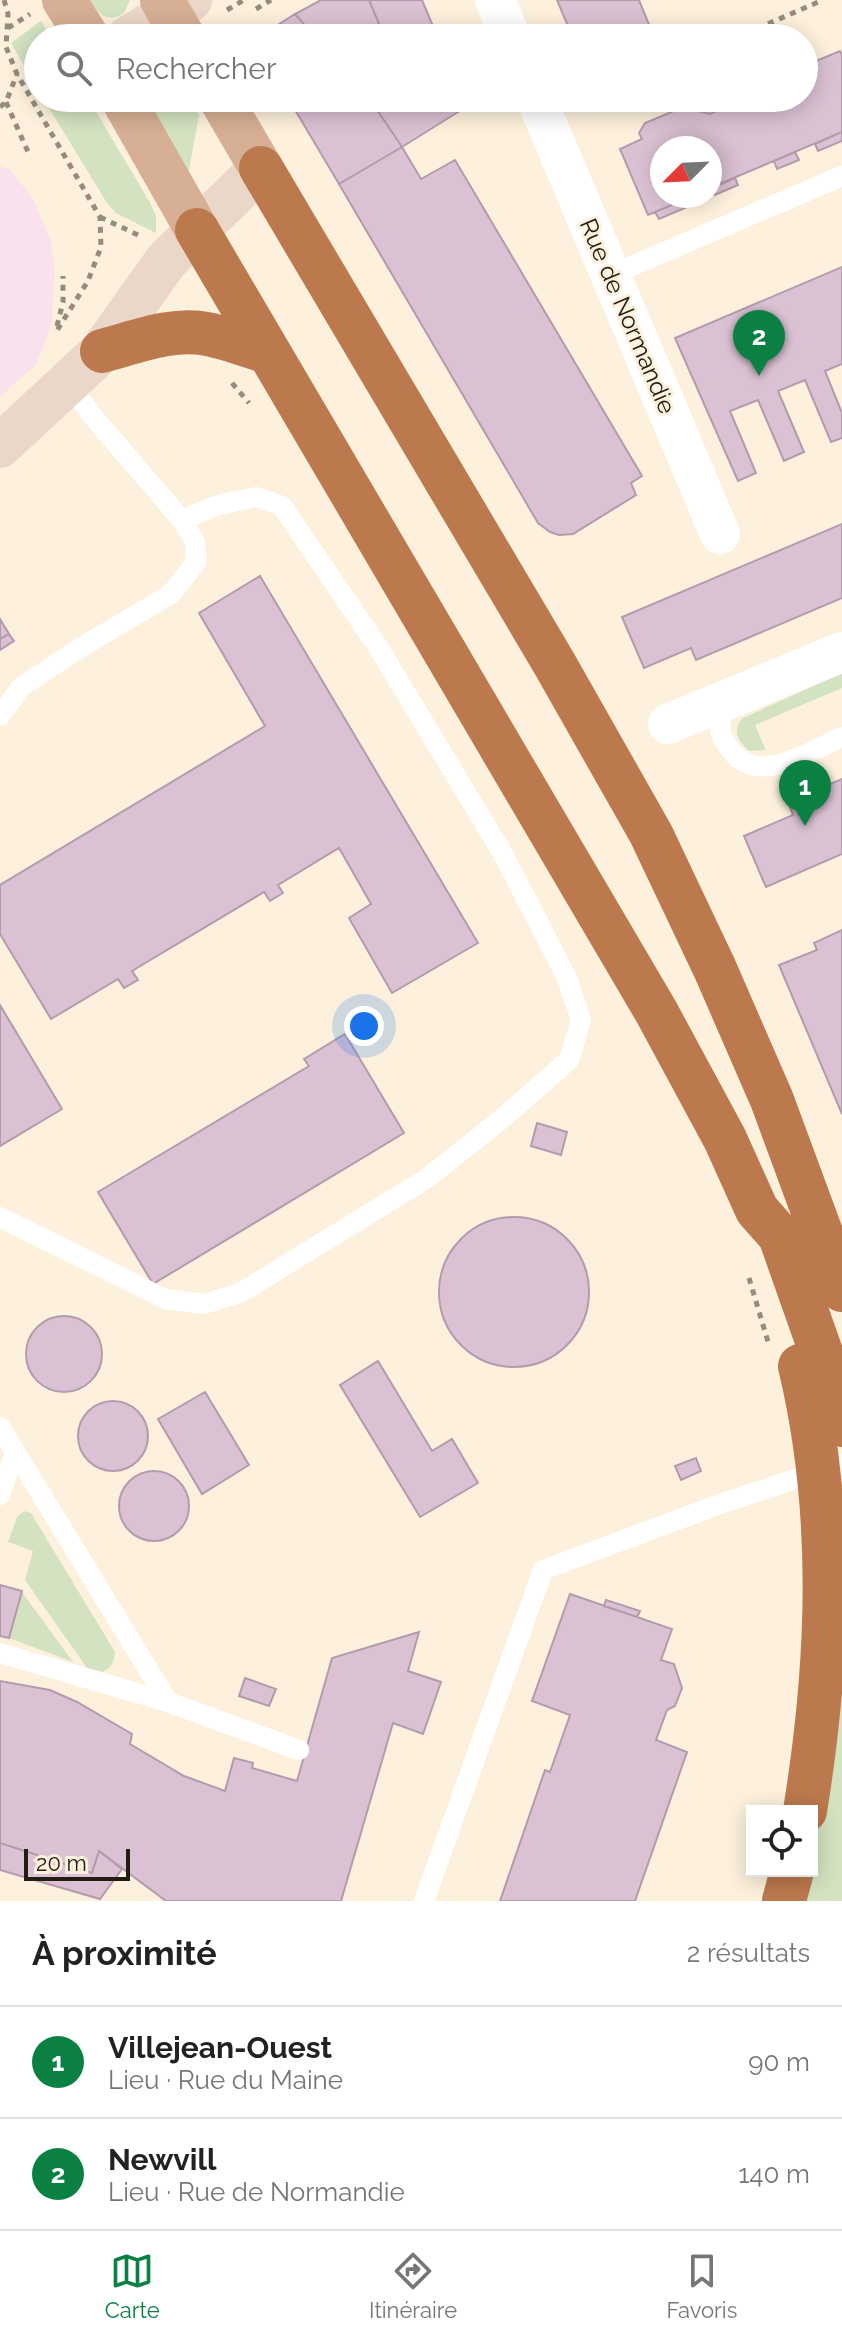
<!DOCTYPE html>
<html lang="fr">
<head>
<meta charset="utf-8">
<style>
	:root { --surface:#fff; --page:#f2f2f2; --text:#222; --muted:#767676; --line:#e0e0e0; --accent:#0b8043 }
	body { margin:0; font-family:Raleway,sans-serif; background:var(--page); color:var(--text) }
	.controls { position:absolute; right:24px; bottom:24px; display:grid; overflow:hidden; border-radius:0px; box-shadow:0 4px 20px #0003 }
	.controls button { width:72px; height:72px; display:grid; place-items:center; padding:0; border:0; border-bottom:2px solid var(--line); background:var(--surface); color:var(--text); font:40px sans-serif }
	.compass { position:absolute; left:650px; top:136px; width:72px; height:72px; border-radius:50%; background:var(--surface); box-shadow:0 4px 20px #0003; rotate:246deg }
	.scale { position:absolute; left:24px; bottom:20px; width:106px; box-sizing:border-box; padding-left:8px; border:4px solid #221d13; border-top:0; font-size:22px; line-height:28px; white-space:nowrap; color:#221d13; -webkit-text-stroke:6px #fdf1dd; paint-order:stroke }
	.you { position:absolute; left:364px; top:1026px; width:28px; height:28px; margin:-20px; border:6px solid #fff; border-radius:50%; background:#1a73e8; box-shadow:0 0 0 12px #1a73e833 }
	.badge { display:grid; place-items:center; width:52px; height:52px; border-radius:50%; background:var(--accent); color:#fff; font-size:26px; font-weight:700 }
	.pin { position:absolute; translate:-50% -66px; filter:drop-shadow(0 2px 4px #0008) }
	.pin::after { content:''; position:absolute; top:42px; width:28px; height:24px; background:inherit; clip-path:polygon(0 0,100% 0,50% 100%) }
	.list { margin:0; padding:0; list-style:none }
	h2 { display:flex; justify-content:space-between; align-items:center; height:104px; margin:0; padding:0 32px; font-size:34px }
	h2 small { font-size:26px; font-weight:400; color:var(--muted) }
	.list li { display:grid; grid-template-columns:52px 1fr auto; gap:24px; align-items:center; box-sizing:border-box; height:112px; padding:0 32px; border-top:2px solid var(--line) }
	.list b { display:block; font-size:30px; white-space:nowrap }
	.list p { margin:0; font-size:26px; white-space:nowrap; color:var(--muted) }
	.list em { font-size:26px; font-style:normal; color:var(--muted) }
	.icon { flex:none; width:44px; height:44px; fill:none; stroke:currentColor; stroke-width:2; stroke-linecap:round; stroke-linejoin:round }
	.map { position:relative; flex:none; width:842px; height:1901px; overflow:hidden }
	.search { position:absolute; background:var(--surface); box-shadow:0 4px 20px #0003; left:24px; right:24px; top:24px; height:88px; display:flex; align-items:center; gap:20px; box-sizing:border-box; padding:0 28px; border-radius:44px; color:var(--muted); font-size:30px }
	.sheet { height:328px; background:var(--surface) }
	nav { display:flex; justify-content:space-around; align-items:center; box-sizing:border-box; height:112px; border-top:2px solid var(--line); background:var(--surface); font-size:22px; color:var(--muted) }
	nav a { display:grid; justify-items:center; gap:4px }
	nav .on { color:var(--accent) }
	.map>svg:first-child { display:block }
	.education { fill:#f9e1ed }
	.green { fill:#d3e3c1 }
	.building { fill:#dac1d3; stroke:#b39bac; stroke-width:2 }
	.lines { fill:none; stroke-linecap:round; stroke-linejoin:round }
	.path { stroke:#958c7d; stroke-width:5; stroke-dasharray:6 6; stroke-linecap:butt }
	.lane { stroke:#fff; stroke-width:20 }
	.street { stroke:#fff; stroke-width:40 }
	.secondary { stroke:#ebd7ca; stroke-width:44 }
	.primary { stroke:#d6af94; stroke-width:44 }
	.highway { stroke:#bb794d; stroke-width:44 }
	.labels { text-anchor:middle; dominant-baseline:central; stroke-width:6; stroke-linejoin:round; paint-order:stroke }
	.street-label { font-size:24px; fill:#221d13; stroke:#fdf1dd }
</style>
</head>
<body>
<div class="map">
<svg width="842" height="1901" viewBox="0 0 842 1901">
	<rect width="100%" height="100%" fill="#fdf1dd"/>
	<path class="education" d="M 0,166 L 9,169 L 32,197 L 51,241 L 55,273 L 51,325 L 42,351 L 35,365 L 0,397 Z"/>
	<path class="green" d="M 90,0 L 130,0 L 124,13 C 108,24 98,14 90,0 Z
		M 41,21 L 51,38 L 38,38 L 38,90 L 11,43 Z
		M 43,98 L 88,98 L 150,203 L 156,216 L 156,233 L 116,213 L 107,203 Z
		M 138,98 L 192,98 L 199,115 L 189,170 L 186,175 Z
		M 842,673 L 842,688 L 755,725 L 766,750 L 750,751 C 738,743 731,729 743,718 Z
		M 24,1511 L 31,1513 L 115,1652 C 114,1662 112,1667 103,1672 L 87,1668 L 25,1580 L 33,1551 L 8,1542 L 17,1517 Z
		M 842,1525 L 842,1901 L 802,1901 L 812,1871 L 812,1861 L 827,1778 Z
		M 22,1591 L 22,1592 L 73,1662 L 9,1638 Z"/>
	<path class="building" d="M 321,0 L 369,0 L 385,38 L 316,38 L 295,14 Z
		M 369,0 L 422,0 L 438,38 L 385,38 Z
		M 557,0 L 639,0 L 652,32 L 660,29 L 664,38 L 573,38 Z
		M 295,14 L 316,38 L 257,38 Z
		M 840,51 L 842,55 L 842,132 L 710,188 L 710,148 L 662,148 L 662,196 L 693,196 L 648,215 L 620,149 L 642,139 L 639,133 L 645,123 L 683,107 L 710,114 L 737,102 L 736,98 L 804,98 L 804,66 Z
		M 288,98 L 369,98 L 402,147 L 339,184 Z
		M 369,98 L 411,98 L 413,105 L 466,107 L 402,147 Z
		M 411,98 L 462,98 L 466,107 L 413,105 Z
		M 729,98 L 736,98 L 737,102 L 710,114 L 683,107 L 674,111 L 672,107 L 690,99 L 711,104 Z
		M 842,132 L 842,141 L 818,151 L 815,144 Z
		M 402,147 L 421,179 L 455,160 L 642,476 L 631,483 L 636,495 L 573,534 L 559,535 L 550,532 L 538,523 L 339,184 Z
		M 795,152 L 799,160 L 777,169 L 774,161 Z
		M 735,178 L 738,185 L 715,195 L 712,188 Z
		M 693,196 L 705,196 L 706,199 L 659,219 L 655,212 Z
		M 842,267 L 842,364 L 825,371 L 842,413 L 842,438 L 831,442 L 805,380 L 778,391 L 804,452 L 784,461 L 758,400 L 730,411 L 756,473 L 738,481 L 675,338 Z
		M 842,524 L 842,598 L 696,660 L 691,648 L 644,668 L 622,617 Z
		M 260,576 L 478,943 L 392,993 L 349,918 L 371,904 L 339,848 L 278,885 L 283,893 L 270,901 L 264,892 L 132,971 L 138,980 L 124,988 L 118,979 L 51,1019 L 0,934 L 0,885 L 265,726 L 199,613 Z
		M 0,619 L 9,634 L 0,639 Z
		M 9,634 L 14,641 L 0,650 L 0,639 Z
		M 842,779 L 842,854 L 766,887 L 744,836 L 793,815 L 788,802 Z
		M 842,930 L 842,1114 L 779,965 L 817,950 L 814,943 Z
		M 0,1005 L 62,1109 L 0,1146 Z
		M 345,1034 L 404,1133 L 153,1284 L 98,1192 L 309,1066 L 304,1059 Z
		M 537,1123 L 567,1132 L 561,1155 L 531,1146 Z
		M439 1292a75 75 0 1 1 150 0a75 75 0 1 1-150 0Z
		M26 1354a38 38 0 1 1 76 0a38 38 0 1 1-76 0Z
		M 378,1361 L 432,1451 L 452,1439 L 478,1483 L 420,1517 L 340,1385 Z
		M 205,1392 L 249,1465 L 202,1494 L 158,1419 Z
		M78 1436a35 35 0 1 1 70 0a35 35 0 1 1-70 0Z
		M 696,1458 L 701,1471 L 681,1480 L 675,1466 Z
		M119 1506a35 35 0 1 1 70 0a35 35 0 1 1-70 0Z
		M 0,1585 L 22,1591 L 9,1638 L 0,1636 Z
		M 570,1594 L 672,1629 L 661,1660 L 674,1664 L 682,1688 L 675,1706 L 667,1710 L 656,1740 L 687,1752 L 635,1901 L 500,1901 L 545,1770 L 550,1772 L 570,1715 L 532,1701 Z
		M 606,1600 L 640,1611 L 637,1617 L 604,1606 Z
		M 419,1632 L 408,1671 L 441,1682 L 423,1734 L 393,1723 L 341,1901 L 166,1901 L 99,1851 L 92,1873 L 0,1843 L 0,1681 L 50,1690 L 77,1702 L 132,1734 L 130,1744 L 184,1776 L 225,1791 L 234,1758 L 253,1763 L 252,1768 L 297,1781 L 332,1658 Z
		M 245,1678 L 276,1689 L 269,1706 L 239,1696 Z
		M 0,1843 L 92,1873 L 99,1851 L 122,1869 L 100,1899 L 0,1870 Z"/>
	<g class="lines">
		<path class="path" d="M 4,0 L 8,14 L 6,47 L 17,74 L 100,217 L 101,247 L 88,281 L 56,332
			M 256,9 L 271,0
			M 227,10 L 244,0
			M 8,28 L 30,14
			M 735,38 L 823,0
			M 6,102 L 29,154
			M 579,105 L 596,98
			M 0,107 L 6,102 L 17,74
			M 100,217 L 138,235
			M 57,326 L 63,302 L 63,276
			M 232,383 L 249,403
			M 749,1278 L 769,1345"/>
		<path class="lane" d="M 611,275 L 842,176
			M 723,701 C 723,710 719,723 721,732 C 722,740 729,748 734,754 C 761,785 812,750 842,737
			M 0,716 L 21,687 L 80,648 L 171,594 L 196,562 L 195,542 L 182,520
			M 0,1217 L 165,1299 L 204,1304 L 240,1293 L 426,1179 L 497,1123 L 569,1060 L 581,1020 L 567,978 L 503,854 L 378,647 L 282,506 L 256,497 L 218,505 L 182,520 L 95,419 L 68,383
			M 0,1427 L 168,1702 L 299,1750
			M 0,1495 L 15,1453
			M 0,1653 L 168,1702
			M 424,1901 L 543,1570 L 720,1504 L 842,1464"/>
		<path class="street" d="M 495,0 L 511,38
			M 536,98 L 720,534
			M 668,724 L 842,652"/>
		<path class="secondary" d="M 128,38 L 190,0
			M 0,446 L 102,351 L 166,261 L 261,168"/>
		<path class="primary" d="M 64,0 L 88,38
			M 162,0 L 184,38
			M 122,98 L 197,230
			M 220,98 L 261,168"/>
		<path class="highway" d="M 261,168 L 554,663 L 651,834 L 715,969 L 772,1100 L 842,1290
			M 197,230 L 657,1013 L 725,1139 L 757,1210 L 780,1236 L 829,1375 L 842,1425
			M 102,351 C 136,342 173,327 207,334 C 228,338 248,346 268,352
			M 800,1366 C 835,1512 829,1663 805,1811
			M 784,1901 L 792,1871"/>
	</g>
	<g class="labels">
		<g class="street-label">
			<text transform="translate(628 316) rotate(67)">Rue de Normandie</text>
		</g>
	</g>
</svg>
<div class="controls">
<button><svg class="icon" aria-label="locate" viewBox="0 0 24 24"><circle cx="12" cy="12" r="6"/><path d="M12 2v4M12 18v4M2 12h4M18 12h4"/></svg></button>
</div>
<svg class="compass" viewBox="-18 -18 36 36"><path d="M0-13l5 13h-10z" fill="#e53935"/><path d="M0 13l5-13h-10z" fill="#767676"/></svg>
<div class="scale">20 m</div>
<div class="you"></div>
<div class="pin badge" style="left:805px;top:826px">1</div>
<div class="pin badge" style="left:759px;top:376px">2</div>
<div class="search"><svg class="icon" aria-label="search" viewBox="0 0 24 24"><circle cx="10" cy="10" r="6"/><path d="M15 15l6 6"/></svg>Rechercher</div>
</div>
<section class="sheet">
<h2>À proximité<small>2 résultats</small></h2>
<ul class="list">
<li><span class="badge">1</span><div><b>Villejean-Ouest</b><p>Lieu · Rue du Maine</p></div><em>90 m</em></li>
<li><span class="badge">2</span><div><b>Newvill</b><p>Lieu · Rue de Normandie</p></div><em>140 m</em></li>
</ul>
</section>
<nav>
<a class="on"><svg class="icon" aria-label="map" viewBox="0 0 24 24"><path d="M3 6l6-2 6 2 6-2v14l-6 2-6-2-6 2zM9 4v14M15 6v14"/></svg>Carte</a>
<a><svg class="icon" aria-label="directions" viewBox="0 0 24 24"><path d="M12 3l9 9-9 9-9-9zM9 14v-3h6M13 9l2 2-2 2"/></svg>Itinéraire</a>
<a><svg class="icon" aria-label="saved" viewBox="0 0 24 24"><path d="M7 4h10v16l-5-4-5 4z"/></svg>Favoris</a>
</nav>
</body>
</html>
